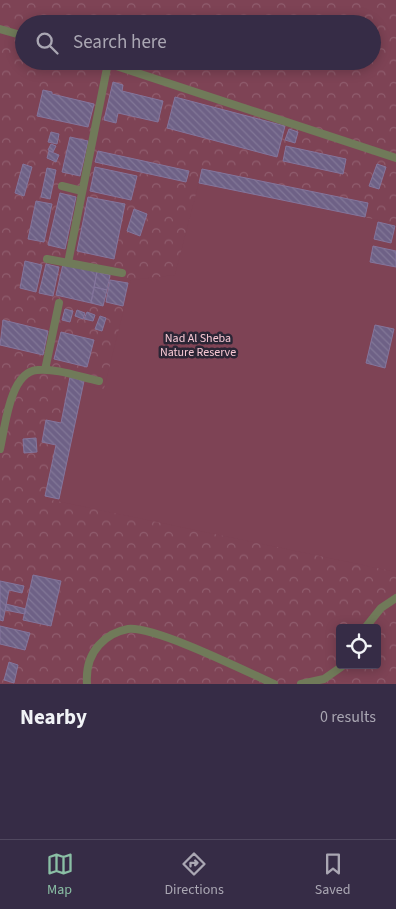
<!DOCTYPE html>
<html lang="en">
<head>
<meta charset="utf-8">
<style>
	:root { --surface:#362c46; --page:#413851; --text:#f1f3f6; --muted:#aaa7b3; --line:#50485f; --accent:#8abfa5 }
	body { margin:0; font-family:"Source Sans 3",sans-serif; background:var(--page); color:var(--text) }
	.controls { position:absolute; right:15px; bottom:15px; display:grid; overflow:hidden; border-radius:5px; box-shadow:0 2px 12px #0003 }
	.controls button { width:45px; height:45px; display:grid; place-items:center; padding:0; border:0; border-bottom:1px solid var(--line); background:var(--surface); color:var(--text); font:25px sans-serif }
	.list { margin:0; padding:0; list-style:none }
	h2 { display:flex; justify-content:space-between; align-items:center; height:65px; margin:0; padding:0 20px; font-size:21px }
	h2 small { font-size:16px; font-weight:400; color:var(--muted) }
	.icon { flex:none; width:28px; height:28px; fill:none; stroke:currentColor; stroke-width:2; stroke-linecap:round; stroke-linejoin:round }
	.map { position:relative; flex:none; width:396px; height:684px; overflow:hidden }
	.search { position:absolute; background:var(--surface); box-shadow:0 2px 12px #0003; left:15px; right:15px; top:15px; height:55px; display:flex; align-items:center; gap:12px; box-sizing:border-box; padding:0 18px; border-radius:28px; color:var(--muted); font-size:19px }
	.sheet { height:155px; background:var(--surface) }
	nav { display:flex; justify-content:space-around; align-items:center; box-sizing:border-box; height:70px; border-top:1px solid var(--line); background:var(--surface); font-size:14px; color:var(--muted) }
	nav a { display:grid; justify-items:center; gap:2px }
	nav .on { color:var(--accent) }
	.map>svg:first-child { display:block }
	.park { fill:url(#park-crowns); fill-rule:evenodd }
	.pitch { fill:#7e4355 }
	.building { fill:url(#building-back-hatch); stroke:#84759c }
	.lines { fill:none; stroke-linecap:round; stroke-linejoin:round }
	.lane { stroke:#707a59; stroke-width:8 }
	.labels { text-anchor:middle; dominant-baseline:central; stroke-width:5; stroke-linejoin:round; paint-order:stroke }
	.park-label { font-size:12px; fill:#f7c8d4; stroke:#2b2535 }
</style>
</head>
<body>
<div class="map">
<svg width="396" height="684" viewBox="0 0 396 684">
	<defs>
		<pattern id="park-crowns" width="20" height="18" patternUnits="userSpaceOnUse" patternTransform="scale(1.25)"><rect width="20" height="18" fill="#7e4355"/><path d="M2 6a3 3 0 1 1 6 0M12 15a3 3 0 1 1 6 0" fill="none" stroke="#905d6e"/></pattern>
		<pattern id="building-back-hatch" width="6" height="6" patternUnits="userSpaceOnUse" patternTransform="scale(1.25)"><rect width="6" height="6" fill="#6e6186"/><path d="M-1 5l2 2M0 0l6 6M5-1l2 2" fill="none" stroke="#827797"/></pattern>
	</defs>
	<rect width="100%" height="100%" fill="#483a5d"/>
	<path class="park" d="M 0,0 L 396,0 L 396,684 L 0,684 ZM 24,24 L 372,24 L 372,61 L 24,61 ZM 340,628 L 377,628 L 377,665 L 340,665 Z"/>
	<path class="pitch" d="M 199,182 L 396,224 L 396,572 L 47,499 L 73,382 L 104,389 L 131,280 L 175,275 Z"/>
	<path class="building" d="M 113,82 L 123,85 L 122,91 L 163,101 L 158,122 L 118,113 L 116,123 L 104,120 Z
		M 43,90 L 52,92 L 52,94 L 94,104 L 88,127 L 37,116 Z
		M 175,97 L 285,126 L 277,157 L 167,128 Z
		M 289,129 L 298,132 L 295,143 L 285,140 Z
		M 51,132 L 59,134 L 57,144 L 48,142 Z
		M 70,137 L 88,141 L 80,176 L 62,172 Z
		M 51,144 L 56,146 L 53,152 L 48,150 Z
		M 286,146 L 346,159 L 343,174 L 283,161 Z
		M 49,151 L 59,155 L 56,162 L 47,158 Z
		M 98,151 L 189,171 L 186,182 L 95,162 Z
		M 23,164 L 32,167 L 24,196 L 15,193 Z
		M 377,164 L 386,167 L 379,189 L 369,186 Z
		M 95,167 L 137,176 L 131,200 L 90,191 Z
		M 47,168 L 56,170 L 50,199 L 41,197 Z
		M 202,169 L 368,203 L 365,217 L 199,183 Z
		M 60,193 L 76,197 L 65,249 L 48,245 Z
		M 88,197 L 125,204 L 114,259 L 77,251 Z
		M 36,201 L 52,204 L 44,242 L 28,239 Z
		M 134,209 L 147,214 L 140,236 L 127,231 Z
		M 378,222 L 395,226 L 391,243 L 374,239 Z
		M 373,246 L 396,251 L 396,267 L 370,262 Z
		M 25,261 L 42,265 L 36,292 L 20,288 Z
		M 46,264 L 59,267 L 53,296 L 39,293 Z
		M 63,264 L 97,272 L 91,303 L 56,295 Z
		M 97,272 L 110,275 L 107,290 L 94,287 Z
		M 110,280 L 128,283 L 123,306 L 106,302 Z
		M 94,287 L 107,290 L 103,306 L 91,303 Z
		M 65,309 L 73,311 L 70,322 L 62,320 Z
		M 77,310 L 85,313 L 83,319 L 75,316 Z
		M 87,312 L 95,315 L 93,321 L 84,319 Z
		M 100,316 L 106,318 L 102,331 L 95,329 Z
		M 3,320 L 48,331 L 43,355 L 0,345 Z
		M 375,325 L 394,329 L 385,368 L 366,363 Z
		M 61,332 L 94,340 L 87,367 L 54,359 Z
		M 70,377 L 84,381 L 59,499 L 45,496 L 56,445 L 42,442 L 46,420 L 61,423 Z
		M 36,438 L 37,452 L 24,453 L 23,439 Z
		M 33,575 L 61,581 L 51,626 L 23,620 Z
		M 0,581 L 24,586 L 22,593 L 9,590 L 3,621 L 0,620 Z
		M 6,604 L 26,609 L 25,614 L 5,610 Z
		M 0,626 L 30,633 L 25,650 L 0,644 Z
		M 9,662 L 18,665 L 14,683 L 4,680 Z"/>
	<g class="lines">
		<path class="lane" d="M 0,29 L 24,36
			M 101,61 L 396,158
			M 62,186 L 82,191
			M 47,259 L 122,273
			M 68,263 L 108,63
			M 45,370 L 59,303
			M 0,449 C 5,427 10,372 37,370 C 56,368 80,377 99,381
			M 365,628 L 381,608 L 396,598
			M 87,684 C 86,670 89,656 99,645 C 106,637 117,631 128,629 C 155,626 245,671 274,684
			M 301,684 L 324,679 L 344,665"/>
	</g>
	<g class="labels">
		<g class="park-label">
			<text x="198" y="338">Nad Al Sheba<tspan x="198" dy="14">Nature Reserve</tspan></text>
		</g>
	</g>
</svg>
<div class="controls">
<button><svg class="icon" aria-label="locate" viewBox="0 0 24 24"><circle cx="12" cy="12" r="6"/><path d="M12 2v4M12 18v4M2 12h4M18 12h4"/></svg></button>
</div>
<div class="search"><svg class="icon" aria-label="search" viewBox="0 0 24 24"><circle cx="10" cy="10" r="6"/><path d="M15 15l6 6"/></svg>Search here</div>
</div>
<section class="sheet">
<h2>Nearby<small>0 results</small></h2>
<ul class="list">
</ul>
</section>
<nav>
<a class="on"><svg class="icon" aria-label="map" viewBox="0 0 24 24"><path d="M3 6l6-2 6 2 6-2v14l-6 2-6-2-6 2zM9 4v14M15 6v14"/></svg>Map</a>
<a><svg class="icon" aria-label="directions" viewBox="0 0 24 24"><path d="M12 3l9 9-9 9-9-9zM9 14v-3h6M13 9l2 2-2 2"/></svg>Directions</a>
<a><svg class="icon" aria-label="saved" viewBox="0 0 24 24"><path d="M7 4h10v16l-5-4-5 4z"/></svg>Saved</a>
</nav>
</body>
</html>
